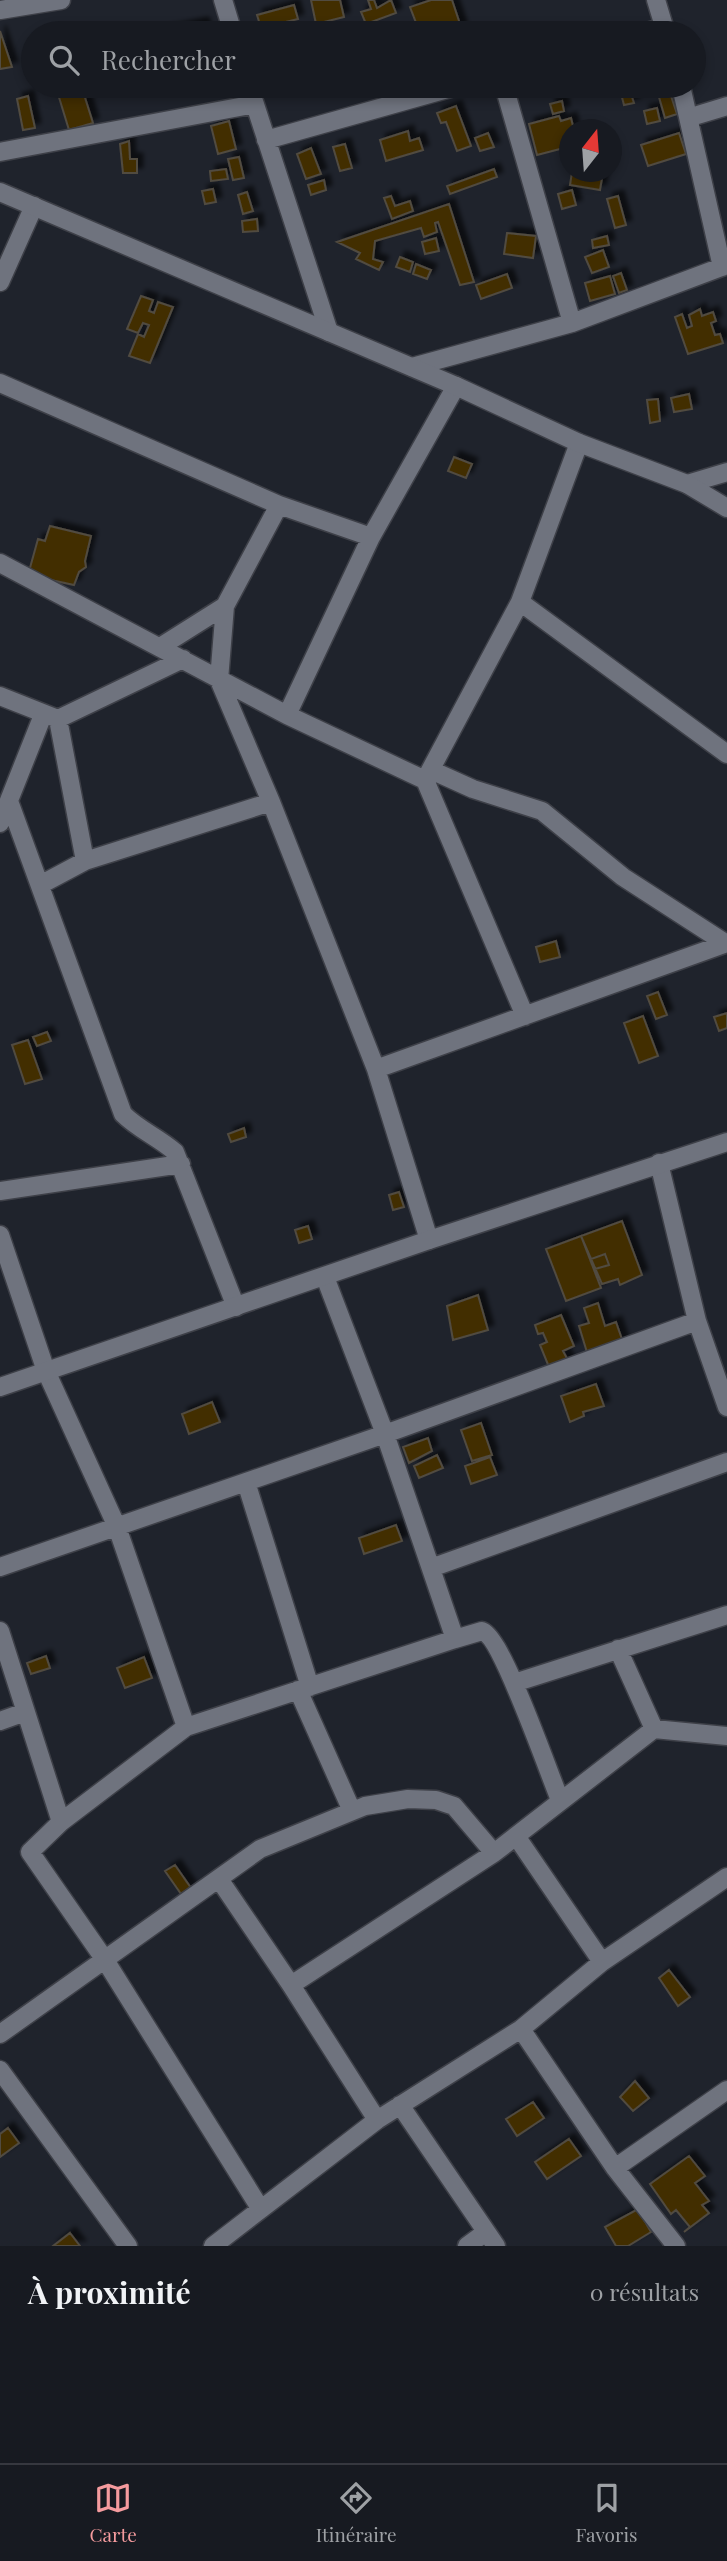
<!DOCTYPE html>
<html lang="fr">
<head>
<meta charset="utf-8">
<style>
	:root { --surface:#171a21; --page:#24272e; --text:#f1f3f6; --muted:#9ea1a5; --line:#36383f; --accent:#f59b9e }
	body { margin:0; font-family:"Playfair Display",serif; background:var(--page); color:var(--text) }
	.compass { position:absolute; left:559px; top:119px; width:63px; height:63px; border-radius:50%; background:var(--surface); box-shadow:0 4px 10px #0003; rotate:17deg }
	.list { margin:0; padding:0; list-style:none }
	h2 { display:flex; justify-content:space-between; align-items:center; height:91px; margin:0; padding:0 28px; font-size:30px }
	h2 small { font-size:23px; font-weight:400; color:var(--muted) }
	.icon { flex:none; width:38px; height:38px; fill:none; stroke:currentColor; stroke-width:2; stroke-linecap:round; stroke-linejoin:round }
	.map { position:relative; flex:none; width:727px; height:2246px; overflow:hidden }
	.search { position:absolute; background:var(--surface); box-shadow:0 4px 10px #0003; left:21px; right:21px; top:21px; height:77px; display:flex; align-items:center; gap:18px; box-sizing:border-box; padding:0 24px; border-radius:38px; color:var(--muted); font-size:26px }
	.sheet { height:217px; background:var(--surface) }
	nav { display:flex; justify-content:space-around; align-items:center; box-sizing:border-box; height:98px; border-top:2px solid var(--line); background:var(--surface); font-size:19px; color:var(--muted) }
	nav a { display:grid; justify-items:center; gap:4px }
	nav .on { color:var(--accent) }
	.map>svg:first-child { display:block }
	.building { fill:#432e03; stroke:#514b41; stroke-width:2; fill-rule:evenodd; filter:url(#shadow) }
	.lines { fill:none; stroke-linecap:round; stroke-linejoin:round }
	.street-casing { stroke:#3e4048; stroke-width:21 }
	.secondary-casing { stroke:#3e4048; stroke-width:21 }
	.street { stroke:#6f737e; stroke-width:18 }
	.secondary { stroke:#6f737e; stroke-width:18 }
</style>
</head>
<body>
<div class="map">
<svg width="727" height="2246" viewBox="0 0 727 2246">
	<defs>
		<filter id="shadow"><feDropShadow dx="5.5" dy="-5.5" stdDeviation="2" flood-color="#0009"/></filter>
	</defs>
	<rect width="100%" height="100%" fill="#1f232c"/>
	<path class="building" d="M 311,0 L 340,0 L 344,17 L 316,24 Z
		M 368,0 L 374,0 L 377,8 L 391,0 L 396,13 L 366,24 L 361,12 L 371,9 Z
		M 431,0 L 452,0 L 463,33 L 420,33 L 410,7 Z
		M 294,5 L 298,19 L 261,28 L 257,15 Z
		M 203,23 L 207,33 L 164,31 Z
		M 0,31 L 12,67 L 0,69 Z
		M 619,86 L 637,86 L 639,92 L 631,94 L 634,103 L 624,105 Z
		M 82,88 L 93,123 L 69,130 L 58,94 Z
		M 670,93 L 677,114 L 665,118 L 659,97 Z
		M 28,96 L 35,128 L 23,130 L 17,99 Z
		M 562,101 L 564,111 L 553,114 L 550,104 Z
		M 456,106 L 471,146 L 457,151 L 446,122 L 441,123 L 437,113 Z
		M 657,108 L 660,121 L 647,124 L 644,111 Z
		M 559,116 L 561,121 L 571,118 L 574,130 L 570,130 L 570,141 L 563,142 L 564,148 L 537,155 L 529,124 Z
		M 229,121 L 236,149 L 218,154 L 211,126 Z
		M 408,131 L 410,141 L 419,138 L 423,150 L 386,161 L 380,140 Z
		M 488,133 L 494,147 L 480,151 L 475,138 Z
		M 679,133 L 686,154 L 648,166 L 641,145 Z
		M 129,141 L 130,159 L 137,159 L 137,173 L 123,173 L 120,144 Z
		M 345,144 L 352,168 L 340,171 L 333,147 Z
		M 311,148 L 321,174 L 306,179 L 297,154 Z
		M 239,157 L 244,178 L 233,180 L 228,159 Z
		M 226,169 L 228,179 L 211,181 L 210,171 Z
		M 494,169 L 497,177 L 450,194 L 447,186 Z
		M 572,172 L 603,172 L 600,190 L 570,185 Z
		M 324,180 L 326,190 L 311,195 L 308,185 Z
		M 213,189 L 216,202 L 205,204 L 202,191 Z
		M 572,190 L 576,205 L 562,209 L 558,194 Z
		M 247,192 L 253,211 L 243,214 L 238,195 Z
		M 391,196 L 395,206 L 410,201 L 413,211 L 392,219 L 384,198 Z
		M 618,196 L 626,225 L 615,228 L 607,199 Z
		M 449,204 L 474,282 L 460,285 L 438,222 L 435,223 L 437,232 L 424,237 L 421,228 L 375,241 L 373,259 L 383,262 L 379,270 L 356,259 L 360,253 L 337,242 Z
		M 257,219 L 258,231 L 243,232 L 242,221 Z
		M 507,233 L 536,236 L 533,258 L 504,254 Z
		M 607,236 L 609,245 L 593,248 L 592,240 Z
		M 436,238 L 439,251 L 425,254 L 422,242 Z
		M 603,250 L 609,267 L 592,273 L 585,257 Z
		M 400,257 L 413,262 L 410,272 L 396,267 Z
		M 416,264 L 431,270 L 427,279 L 413,274 Z
		M 621,273 L 627,290 L 619,293 L 613,276 Z
		M 507,274 L 512,288 L 481,299 L 476,285 Z
		M 610,276 L 615,294 L 590,301 L 585,283 Z
		M 141,296 L 153,300 L 149,311 L 154,313 L 158,302 L 173,307 L 150,363 L 129,356 L 138,334 L 144,337 L 149,325 L 143,323 L 138,333 L 127,329 Z
		M 700,309 L 702,316 L 713,312 L 716,321 L 711,323 L 715,335 L 720,334 L 723,343 L 688,354 L 675,317 L 682,314 L 687,328 L 692,326 L 689,315 Z
		M 689,394 L 692,409 L 674,412 L 671,398 Z
		M 658,399 L 660,421 L 650,423 L 647,400 Z
		M 454,457 L 472,464 L 466,478 L 448,471 Z
		M 50,526 L 91,536 L 85,561 L 86,567 L 79,572 L 74,585 L 28,575 L 38,539 L 45,541 Z
		M 556,941 L 560,957 L 540,962 L 536,947 Z
		M 658,992 L 667,1015 L 656,1019 L 647,996 Z
		M 727,1013 L 727,1028 L 719,1031 L 714,1017 Z
		M 643,1016 L 658,1056 L 639,1063 L 624,1023 Z
		M 47,1032 L 51,1041 L 37,1046 L 33,1037 Z
		M 28,1040 L 42,1079 L 25,1084 L 12,1045 Z
		M 244,1128 L 246,1137 L 231,1142 L 228,1134 Z
		M 399,1192 L 404,1207 L 393,1210 L 389,1195 Z
		M 622,1221 L 642,1275 L 620,1285 L 618,1279 L 602,1284 L 581,1236 ZM 605,1254 L 609,1265 L 595,1269 L 591,1259 Z
		M 308,1226 L 312,1239 L 299,1243 L 295,1230 Z
		M 581,1236 L 601,1288 L 566,1301 L 546,1249 Z
		M 605,1254 L 609,1265 L 595,1269 L 591,1259 Z
		M 478,1295 L 488,1330 L 453,1340 L 447,1306 Z
		M 598,1303 L 605,1326 L 616,1322 L 625,1348 L 589,1359 L 579,1326 L 589,1323 L 584,1308 Z
		M 561,1315 L 574,1346 L 563,1351 L 571,1366 L 551,1372 L 540,1345 L 547,1342 L 543,1333 L 538,1334 L 535,1325 Z
		M 596,1384 L 604,1406 L 583,1412 L 584,1416 L 570,1422 L 561,1396 Z
		M 212,1402 L 220,1422 L 189,1434 L 182,1414 Z
		M 481,1423 L 492,1455 L 472,1461 L 461,1430 Z
		M 428,1438 L 432,1451 L 409,1463 L 403,1447 Z
		M 437,1455 L 443,1468 L 419,1478 L 414,1466 Z
		M 490,1457 L 497,1475 L 471,1484 L 465,1466 Z
		M 396,1525 L 402,1541 L 364,1554 L 359,1538 Z
		M 46,1656 L 50,1668 L 31,1674 L 27,1663 Z
		M 144,1657 L 152,1678 L 125,1688 L 117,1668 Z
		M 175,1865 L 191,1888 L 181,1894 L 165,1871 Z
		M 669,1970 L 690,1997 L 678,2006 L 659,1978 Z
		M 635,2081 L 649,2098 L 633,2111 L 620,2097 Z
		M 533,2102 L 544,2118 L 517,2136 L 506,2119 Z
		M 8,2128 L 19,2143 L 0,2157 L 0,2134 Z
		M 569,2139 L 581,2156 L 547,2179 L 535,2162 Z
		M 689,2156 L 705,2176 L 695,2183 L 709,2201 L 702,2205 L 709,2213 L 684,2232 L 690,2227 L 676,2210 L 671,2214 L 650,2184 Z
		M 638,2209 L 651,2232 L 628,2246 L 616,2246 L 605,2227 Z
		M 70,2233 L 80,2246 L 53,2246 Z"/>
	<g class="lines">
		<defs>
			<path id="street" d="M 223,0 L 233,33
				M 656,0 L 666,33
				M 0,10 L 61,0
				M 643,33 L 664,27
				M 249,86 L 329,332
				M 504,86 L 572,323
				M 681,86 L 722,267
				M 691,117 L 727,106
				M 266,140 L 458,86
				M 0,152 L 255,104
				M 0,282 L 34,206
				M 412,367 L 572,323 L 727,265
				M 0,383 L 279,505 L 371,537
				M 687,484 L 727,472
				M 279,505 L 225,606 L 219,680 L 271,802 L 376,1069 L 429,1240
				M 0,563 L 287,715 L 425,780 L 525,1016
				M 520,602 L 727,754
				M 160,647 L 225,606
				M 0,696 L 58,719 L 183,659
				M 287,715 L 371,537 L 456,386
				M 58,719 L 85,861
				M 431,770 L 473,789 L 542,811 L 623,877 L 725,943
				M 425,780 L 520,602 L 579,443
				M 9,801 L 123,1114 C 139,1130 158,1137 175,1152 L 236,1307
				M 0,823 L 43,715
				M 40,885 L 85,861 L 271,802
				M 376,1069 L 727,943
				M 659,1163 L 697,1321 L 727,1407
				M 0,1191 L 181,1164
				M 0,1235 L 46,1371 L 117,1527 L 186,1727
				M 325,1277 L 385,1434 L 455,1639 L 482,1631 C 502,1637 549,1774 560,1800
				M 246,1482 L 310,1687
				M 0,1567 L 385,1434 L 697,1321
				M 431,1568 L 727,1462
				M 0,1631 L 61,1822
				M 618,1649 L 654,1729 L 727,1736
				M 514,1683 L 727,1615
				M 298,1690 L 352,1811
				M 0,1721 L 25,1712
				M 516,1836 L 602,1962
				M 219,1879 L 291,1985 L 377,2120
				M 291,1985 L 494,1853 L 654,1729
				M 521,2029 L 615,2168 L 676,2246
				M 0,2034 L 260,1849 L 365,1806 L 408,1799 L 436,1800 L 454,1806 L 494,1853
				M 0,2070 L 128,2246
				M 400,2105 L 496,2246
				M 615,2168 L 727,2090
				M 260,2208 L 105,1960 L 30,1852 L 61,1822 L 186,1727 L 455,1639
				M 213,2246 L 377,2120 L 521,2029 L 602,1962 L 727,1877
				M 467,2246 L 486,2232"/>
			<path id="secondary" d="M 0,192 L 456,386 L 579,443 L 687,484 L 727,508
				M 0,1387 L 429,1240 L 727,1142"/>
		</defs>
		<use href="#street" class="street-casing"/>
		<use href="#secondary" class="secondary-casing"/>
		<use href="#street" class="street"/>
		<use href="#secondary" class="secondary"/>
	</g>
</svg>
<svg class="compass" viewBox="-18 -18 36 36"><path d="M0-13l5 13h-10z" fill="#e53935"/><path d="M0 13l5-13h-10z" fill="#9ea1a5"/></svg>
<div class="search"><svg class="icon" aria-label="search" viewBox="0 0 24 24"><circle cx="10" cy="10" r="6"/><path d="M15 15l6 6"/></svg>Rechercher</div>
</div>
<section class="sheet">
<h2>À proximité<small>0 résultats</small></h2>
<ul class="list">
</ul>
</section>
<nav>
<a class="on"><svg class="icon" aria-label="map" viewBox="0 0 24 24"><path d="M3 6l6-2 6 2 6-2v14l-6 2-6-2-6 2zM9 4v14M15 6v14"/></svg>Carte</a>
<a><svg class="icon" aria-label="directions" viewBox="0 0 24 24"><path d="M12 3l9 9-9 9-9-9zM9 14v-3h6M13 9l2 2-2 2"/></svg>Itinéraire</a>
<a><svg class="icon" aria-label="saved" viewBox="0 0 24 24"><path d="M7 4h10v16l-5-4-5 4z"/></svg>Favoris</a>
</nav>
</body>
</html>
